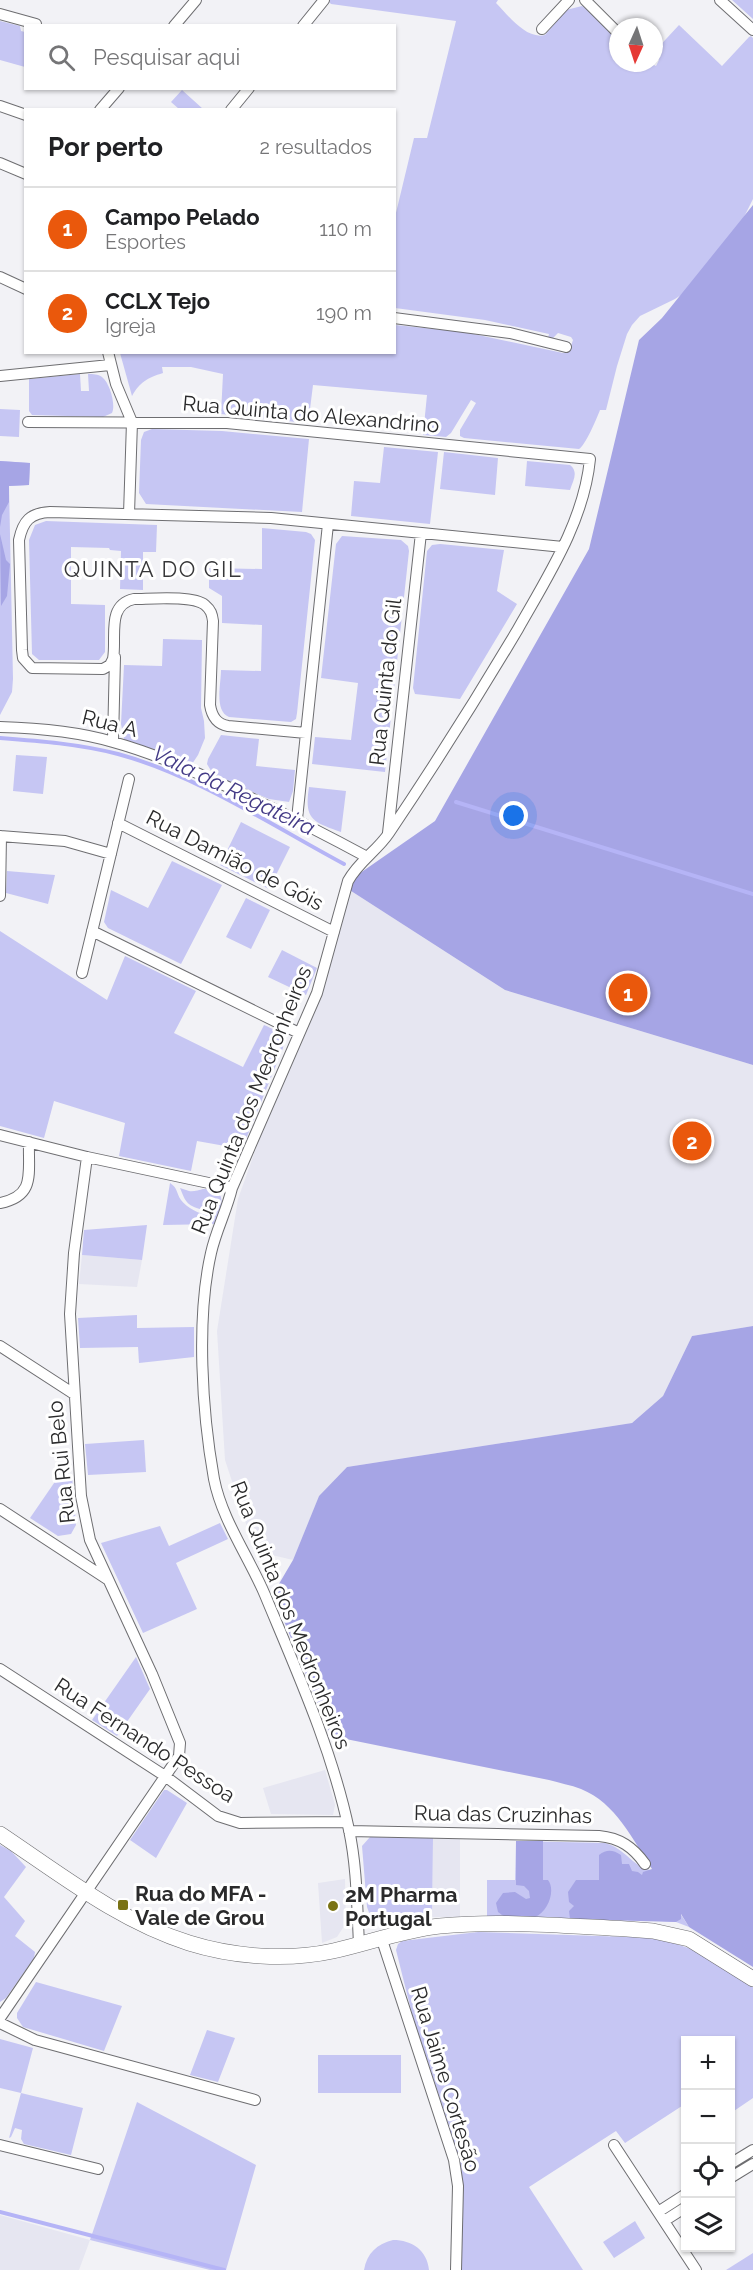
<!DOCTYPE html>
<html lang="pt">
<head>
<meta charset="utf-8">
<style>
	:root { --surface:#fff; --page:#f6f6f6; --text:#202124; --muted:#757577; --line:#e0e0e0; --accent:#ea580c }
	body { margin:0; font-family:Raleway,sans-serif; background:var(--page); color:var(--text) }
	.controls { position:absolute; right:18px; bottom:18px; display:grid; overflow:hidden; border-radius:0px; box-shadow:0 2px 4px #0004 }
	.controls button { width:54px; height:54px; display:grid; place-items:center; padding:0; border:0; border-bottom:2px solid var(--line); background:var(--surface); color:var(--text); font:30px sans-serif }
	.compass { position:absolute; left:609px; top:18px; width:54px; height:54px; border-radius:50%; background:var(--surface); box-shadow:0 2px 4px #0004; rotate:183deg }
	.you { position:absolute; left:514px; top:816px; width:21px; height:21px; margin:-15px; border:4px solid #fff; border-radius:50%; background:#1a73e8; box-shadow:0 0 0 9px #1a73e833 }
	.badge { display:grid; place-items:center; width:39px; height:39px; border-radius:50%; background:var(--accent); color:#fff; font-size:20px; font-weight:700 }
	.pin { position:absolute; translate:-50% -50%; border:3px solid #fff; box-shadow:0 2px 6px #0006 }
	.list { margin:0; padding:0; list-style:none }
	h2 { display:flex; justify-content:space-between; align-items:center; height:78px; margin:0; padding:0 24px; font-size:26px }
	h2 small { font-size:20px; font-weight:400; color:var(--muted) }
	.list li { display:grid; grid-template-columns:39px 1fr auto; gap:18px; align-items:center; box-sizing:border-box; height:84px; padding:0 24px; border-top:2px solid var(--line) }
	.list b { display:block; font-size:22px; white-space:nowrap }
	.list p { margin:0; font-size:20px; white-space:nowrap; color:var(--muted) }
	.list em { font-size:20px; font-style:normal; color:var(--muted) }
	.icon { flex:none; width:33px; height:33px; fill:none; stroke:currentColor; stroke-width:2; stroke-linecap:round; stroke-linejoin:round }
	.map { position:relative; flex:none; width:753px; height:2270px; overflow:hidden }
	.search { position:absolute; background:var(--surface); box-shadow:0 2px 4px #0004; left:24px; top:24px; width:372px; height:66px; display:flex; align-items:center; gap:15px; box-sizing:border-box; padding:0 21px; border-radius:0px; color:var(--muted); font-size:22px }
	.panel { position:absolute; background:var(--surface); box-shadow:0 2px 4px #0004; left:24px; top:108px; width:372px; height:246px; border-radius:0px }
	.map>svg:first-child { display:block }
	.built { fill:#e6e6f1 }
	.green { fill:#c6c6f3 }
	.forest { fill:#a6a5e5 }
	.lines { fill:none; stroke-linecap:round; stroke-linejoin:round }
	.stream { stroke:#b5b4f6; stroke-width:4 }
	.minor-casing { stroke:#6e6e71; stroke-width:12 }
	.secondary-casing { stroke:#6e6e71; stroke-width:16 }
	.minor { stroke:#fff; stroke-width:10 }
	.secondary { stroke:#fff; stroke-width:15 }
	.poi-dot { fill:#7a7315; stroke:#fff; stroke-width:2 }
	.labels { text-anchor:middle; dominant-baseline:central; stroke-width:6; stroke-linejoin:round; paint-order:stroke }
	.street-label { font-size:21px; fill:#2a2a2b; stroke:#fff }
	.poi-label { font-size:21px; font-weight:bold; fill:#2a2a2b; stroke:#fff; text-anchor:start }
	.neighbourhood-label { font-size:22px; letter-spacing:1.5px; fill:#373739; stroke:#fff }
	.water-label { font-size:22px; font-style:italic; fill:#433a86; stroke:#fff }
</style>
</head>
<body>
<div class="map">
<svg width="753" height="2270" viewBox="0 0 753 2270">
	<rect width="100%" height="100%" fill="#f2f2f6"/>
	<path class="built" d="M 348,889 L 505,990 L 753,1065 L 753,1326 L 692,1336 L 663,1396 L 632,1423 L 347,1467 L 319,1496 L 293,1560 L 255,1551 L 225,1460 L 217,1331 L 238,1199 Z
		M 82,1255 L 142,1260 L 137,1287 L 79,1284 Z
		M 325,1770 L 335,1805 L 333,1815 L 271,1814 L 263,1788 Z
		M 433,1838 L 460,1839 L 460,1917 L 432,1917 Z
		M 345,1879 L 346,1923 L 337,1937 L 322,1943 L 318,1883 Z
		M 0,2215 L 90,2240 L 79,2270 L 0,2270 Z"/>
	<path class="green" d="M 330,0 L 498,0 L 496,3 C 508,15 526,40 545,35 L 566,10 L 582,6 L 588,10 L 618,41 L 618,63 L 650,63 L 656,66 L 659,60 L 654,56 L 654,52 L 679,25 L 722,66 L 749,37 L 751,36 L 753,38 L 753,199 L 739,227 L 702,281 L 675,299 L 640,316 L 632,325 L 627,334 L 617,366 L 606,410 L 600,410 C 597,418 585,446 579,449 L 464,438 L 460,436 L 460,430 L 476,403 L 471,400 L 451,433 L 446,437 L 423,435 L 427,395 L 313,385 L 309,417 L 306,417 L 306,423 L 221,414 L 223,374 L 191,367 L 162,367 L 163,373 C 147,378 140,382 132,396 L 120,353 L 394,352 L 395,325 L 464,332 L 563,353 L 570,349 L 573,340 L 571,337 L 558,333 L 553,338 L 548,338 L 549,334 L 485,320 L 395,308 L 395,217 L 414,138 L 427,138 L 456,21 L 331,4 L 329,2 Z
		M 732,0 L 753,0 L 753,19 Z
		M 0,21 L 20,26 L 21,31 L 25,32 L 25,67 L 0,60 Z
		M 182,90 L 203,109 L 179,109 L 171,102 Z
		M 80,374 L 81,391 L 89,391 L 88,374 C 93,374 98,374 102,377 C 110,383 116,405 112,413 L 103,417 L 32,415 L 29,411 L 29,379 Z
		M 0,409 L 20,410 L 19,437 L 0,436 Z
		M 152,429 L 222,431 L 309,439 L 302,512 L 146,504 L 139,493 L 141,440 L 144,432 Z
		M 384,447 L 438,452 L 430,524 L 351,516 L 354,481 L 380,483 Z
		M 444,452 L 498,458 L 495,495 L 440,489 Z
		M 0,461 L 30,463 L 29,485 L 9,486 L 13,679 L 12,692 L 0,715 Z
		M 527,461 L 570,465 C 579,472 573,481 570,490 L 525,486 Z
		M 46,521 L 157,525 L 156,552 L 143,552 L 143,590 L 120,589 L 121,551 L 110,550 L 109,548 L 71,547 L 71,604 L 105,605 L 105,652 L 99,660 L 39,660 L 32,654 L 29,540 L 35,525 Z
		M 262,528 L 306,532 L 311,534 L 315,540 L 297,713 L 296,719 L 291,722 L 229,717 C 214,711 221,684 221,670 L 261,671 L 262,625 L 222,623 L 222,596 L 209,588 L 209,568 L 262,569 Z
		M 342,536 L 401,540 L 408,546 L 409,551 L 385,772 L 312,764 L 315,737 L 351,740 L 358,683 L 321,678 L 336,544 Z
		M 440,544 L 504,550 L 497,591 L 517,604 L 460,699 L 415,694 L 413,688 L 427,551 L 432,545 Z
		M 163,639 L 202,640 L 201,708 L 204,721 L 205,738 L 198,755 L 192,764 L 185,764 L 129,743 L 124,739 L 121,724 L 124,665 L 162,666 Z
		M 221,735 L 259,739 L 256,766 L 295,770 L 293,791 L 289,802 L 269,799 L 214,776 L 207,764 L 208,759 Z
		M 16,755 L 47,757 L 43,794 L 13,791 Z
		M 309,787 L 346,791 L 341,832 C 312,822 304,819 309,787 Z
		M 241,822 L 290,847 L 269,889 L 220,865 Z
		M 172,861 L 222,885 L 181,964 L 108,928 L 104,922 L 111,890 L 148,908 Z
		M 7,871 L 55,875 L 48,904 L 6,893 Z
		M 246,898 L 270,910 L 251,949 L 226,937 Z
		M 0,931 L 107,1000 L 125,956 L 196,991 L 174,1033 L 243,1067 L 264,1025 C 275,1030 286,1033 283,1048 L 242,1149 L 197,1141 L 191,1171 L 119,1156 L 125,1123 L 54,1101 L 44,1138 L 0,1126 Z
		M 282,950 L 317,968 L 306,995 L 268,977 Z
		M 170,1183 C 178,1188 176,1193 181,1200 C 187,1208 203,1217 213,1215 C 206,1209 201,1210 194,1207 C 184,1203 183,1194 180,1188 C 183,1189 186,1190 189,1191 C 193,1192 199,1190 203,1189 C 230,1188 221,1208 216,1224 L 163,1225 Z
		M 147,1225 L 142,1260 L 82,1255 L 84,1230 Z
		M 137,1315 L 137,1328 L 194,1327 L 194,1357 L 139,1363 L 138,1347 L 80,1348 L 78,1318 Z
		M 144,1440 L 146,1472 L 88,1475 L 85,1444 Z
		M 63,1470 L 72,1476 L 76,1525 L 71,1534 L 58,1536 L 30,1518 Z
		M 220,1523 L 228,1539 L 176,1563 L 197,1609 L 143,1633 L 101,1543 L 160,1526 L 169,1546 Z
		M 136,1657 L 150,1689 L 117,1736 L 92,1720 Z
		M 164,1790 L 167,1790 L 187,1803 L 156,1858 L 130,1840 Z
		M 370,1837 L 433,1838 L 432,1917 L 386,1924 L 371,1918 L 367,1907 L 362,1846 Z
		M 516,1841 L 605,1843 C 625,1848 636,1870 652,1870 L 689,1927 L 676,1922 L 661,1921 L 487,1917 L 487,1880 L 515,1880 Z
		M 0,1845 L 11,1851 L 26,1867 L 4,1897 L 25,1921 L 15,1936 L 35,1952 L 34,1958 L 6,1998 L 0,2002 Z
		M 478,1932 L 659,1938 L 694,1950 L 753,1986 L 753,2098 L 731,2113 L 730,2040 L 686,2040 L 685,2104 L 625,2143 L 616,2131 L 529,2187 L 583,2270 L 459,2270 L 463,2185 L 461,2170 L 448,2123 L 412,2014 L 396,1950 L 398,1944 L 402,1941 Z
		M 36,1982 L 122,2006 L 104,2051 L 23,2027 L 17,2018 L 17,2013 Z
		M 207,2030 L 235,2038 L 218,2082 L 190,2075 Z
		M 0,2039 L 33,2048 L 21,2093 L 83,2108 L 71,2155 L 24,2144 L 21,2139 L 22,2130 L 15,2128 L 11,2137 L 9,2138 L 21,2093 L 0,2088 Z
		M 318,2055 L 401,2055 L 401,2093 L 318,2093 Z
		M 137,2102 L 256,2165 L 226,2270 L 210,2270 L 90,2240 Z
		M 635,2221 L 645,2238 L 614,2258 L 603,2242 Z
		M 393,2240 C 412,2240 427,2250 429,2270 L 364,2270 C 367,2253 377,2244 393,2240 Z
		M 753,2253 L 753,2270 L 726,2270 Z"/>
	<path class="forest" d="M 753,205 L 753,1065 L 505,990 L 348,889 L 353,878 L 435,821 L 589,549 L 639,340 L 662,318 Z
		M 0,461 L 30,463 L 29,485 L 9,486 L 9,502 L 2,515 L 0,527 Z
		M 0,534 L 6,560 L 10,564 L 7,596 L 1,606 Z
		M 753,1326 L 753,1967 L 689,1927 L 681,1914 L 681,1919 L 676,1922 L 570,1919 L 569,1911 L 574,1906 L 569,1902 L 568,1892 L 576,1880 L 599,1880 L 599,1855 C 607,1849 613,1850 621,1855 L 622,1864 L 629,1864 L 632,1871 L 638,1872 L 642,1875 L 643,1872 L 652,1869 C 633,1840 616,1803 581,1789 C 571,1785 559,1783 549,1780 L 331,1736 L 273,1594 L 293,1560 L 319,1496 L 347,1467 L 632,1423 L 663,1396 L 692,1336 Z
		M 516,1841 L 543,1841 L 543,1880 L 548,1880 C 556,1890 548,1912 535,1917 C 530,1920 512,1920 506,1917 C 503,1916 501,1914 498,1912 L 496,1903 L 503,1893 L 515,1892 L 526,1899 L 530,1898 L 529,1891 L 524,1886 L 516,1885 Z"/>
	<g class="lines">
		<path class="stream" d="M 0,738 C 40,741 79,744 118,754 C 196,775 273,826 344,864
			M 456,802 L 753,894
			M 0,2212 L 224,2270"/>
		<defs>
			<path id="minor" d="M 585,0 L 618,33
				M 720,0 L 753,30
				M 0,14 L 36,24
				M 174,26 L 196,0
				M 303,26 L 324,0
				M 542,29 L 569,0
				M 0,106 L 26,115
				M 100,110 L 119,88
				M 231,110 L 249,88
				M 0,163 L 26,174
				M 0,277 L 26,289
				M 394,318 L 510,333 L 566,347
				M 108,352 L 116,384 L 132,422 L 129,514
				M 0,376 L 110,365
				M 28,422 L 227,423 L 590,459 C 584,521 548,576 518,629 C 477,698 434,766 389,833 C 377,851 359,861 348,881 L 317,993 L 232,1188 C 227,1210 216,1230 211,1253 C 196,1319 202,1412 214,1479 C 222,1520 249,1557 265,1595 C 297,1672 332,1749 349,1830 C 357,1867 357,1906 359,1944
				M 0,727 C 38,728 76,731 113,742 C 153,753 191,770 228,787 C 275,809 321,832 367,857
				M 306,733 L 228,726 C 217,724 212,717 210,705 L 213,621 C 212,614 211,610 205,605 C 193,595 150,599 134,599 C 106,605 117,637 113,659 L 110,665 L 103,669 L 32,668 L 23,658 L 22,650 L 19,540 C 23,521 30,513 50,512 L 271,518 L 563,547
				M 113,741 L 115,657
				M 297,819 L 328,524
				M 118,823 L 334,932
				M 388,833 L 421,533
				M 0,836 L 65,841 L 111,854
				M 0,896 L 1,836
				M 92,931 L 299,1033
				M 82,973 L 129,779
				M 0,1135 L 87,1157 L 232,1188
				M 0,1203 C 36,1196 28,1173 29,1142
				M 0,1346 L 74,1394
				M 0,1509 L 107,1579
				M 0,1669 L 165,1776 L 218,1816 L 240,1823 L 347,1822
				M 349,1831 L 599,1836 C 620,1838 633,1847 645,1864
				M 381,1937 L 454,2160 L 458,2186 L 456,2270
				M 0,2018 L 179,1756 L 180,1743 L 152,1674 L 90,1540 L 81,1496 L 70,1314 L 74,1253 L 87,1157
				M 0,2023 L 35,2040 L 255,2100
				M 0,2145 L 98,2169
				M 614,2145 L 696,2270
				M 730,2164 L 753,2150
				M 730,2178 L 753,2164
				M 658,2212 L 686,2194
				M 664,2221 L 686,2207"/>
			<path id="secondary" d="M 0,1834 C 60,1874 119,1921 189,1943 C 234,1957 287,1961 333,1951 C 369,1943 403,1930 440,1926 C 499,1920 566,1926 627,1929 L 653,1931 L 689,1939 L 753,1979"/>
		</defs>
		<use href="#minor" class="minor-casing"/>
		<use href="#secondary" class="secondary-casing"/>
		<use href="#minor" class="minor"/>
		<use href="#secondary" class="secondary"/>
	</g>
	<g class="poi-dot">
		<rect x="117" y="1899" width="12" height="12" rx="3"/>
		<circle cx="333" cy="1906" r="6"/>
	</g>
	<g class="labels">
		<g class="street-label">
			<text transform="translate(311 414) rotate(5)">Rua Quinta do Alexandrino</text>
			<text transform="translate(385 682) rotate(-84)">Rua Quinta do Gil</text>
			<text transform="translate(110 723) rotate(14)">Rua A</text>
			<text transform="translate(235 860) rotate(27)">Rua Damião de Góis</text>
			<text transform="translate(251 1100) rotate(-68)">Rua Quinta dos Medronheiros</text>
			<text transform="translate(61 1462) rotate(-96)">Rua Rui Belo</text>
			<text transform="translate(291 1615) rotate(68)">Rua Quinta dos Medronheiros</text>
			<text transform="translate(145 1740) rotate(33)">Rua Fernando Pessoa</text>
			<text transform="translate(503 1814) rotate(1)">Rua das Cruzinhas</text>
			<text transform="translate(446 2079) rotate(73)">Rua Jaime Cortesão</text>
		</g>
		<g class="poi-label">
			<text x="135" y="1893">Rua do MFA -<tspan x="135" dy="24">Vale de Grou</tspan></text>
			<text x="345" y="1894">2M Pharma<tspan x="345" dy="24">Portugal</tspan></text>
		</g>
		<g class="neighbourhood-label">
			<text x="153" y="569">QUINTA DO GIL</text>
		</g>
		<g class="water-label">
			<text transform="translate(234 790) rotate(26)">Vala da Regateira</text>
		</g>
	</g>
</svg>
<div class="controls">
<button>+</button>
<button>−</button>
<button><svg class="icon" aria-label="locate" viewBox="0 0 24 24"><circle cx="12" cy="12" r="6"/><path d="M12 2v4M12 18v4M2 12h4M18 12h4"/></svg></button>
<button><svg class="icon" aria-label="layers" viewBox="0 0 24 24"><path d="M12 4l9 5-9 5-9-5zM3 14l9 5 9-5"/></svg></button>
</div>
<svg class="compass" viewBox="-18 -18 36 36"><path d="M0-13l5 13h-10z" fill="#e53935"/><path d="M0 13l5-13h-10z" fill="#757577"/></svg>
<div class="you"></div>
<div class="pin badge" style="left:628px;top:993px">1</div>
<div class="pin badge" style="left:692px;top:1141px">2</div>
<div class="search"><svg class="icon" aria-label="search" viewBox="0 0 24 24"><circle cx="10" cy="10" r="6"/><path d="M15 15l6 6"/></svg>Pesquisar aqui</div>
<section class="panel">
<h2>Por perto<small>2 resultados</small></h2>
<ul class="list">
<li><span class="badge">1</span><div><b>Campo Pelado</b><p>Esportes</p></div><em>110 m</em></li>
<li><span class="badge">2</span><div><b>CCLX Tejo</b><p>Igreja</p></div><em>190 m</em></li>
</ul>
</section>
</div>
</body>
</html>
